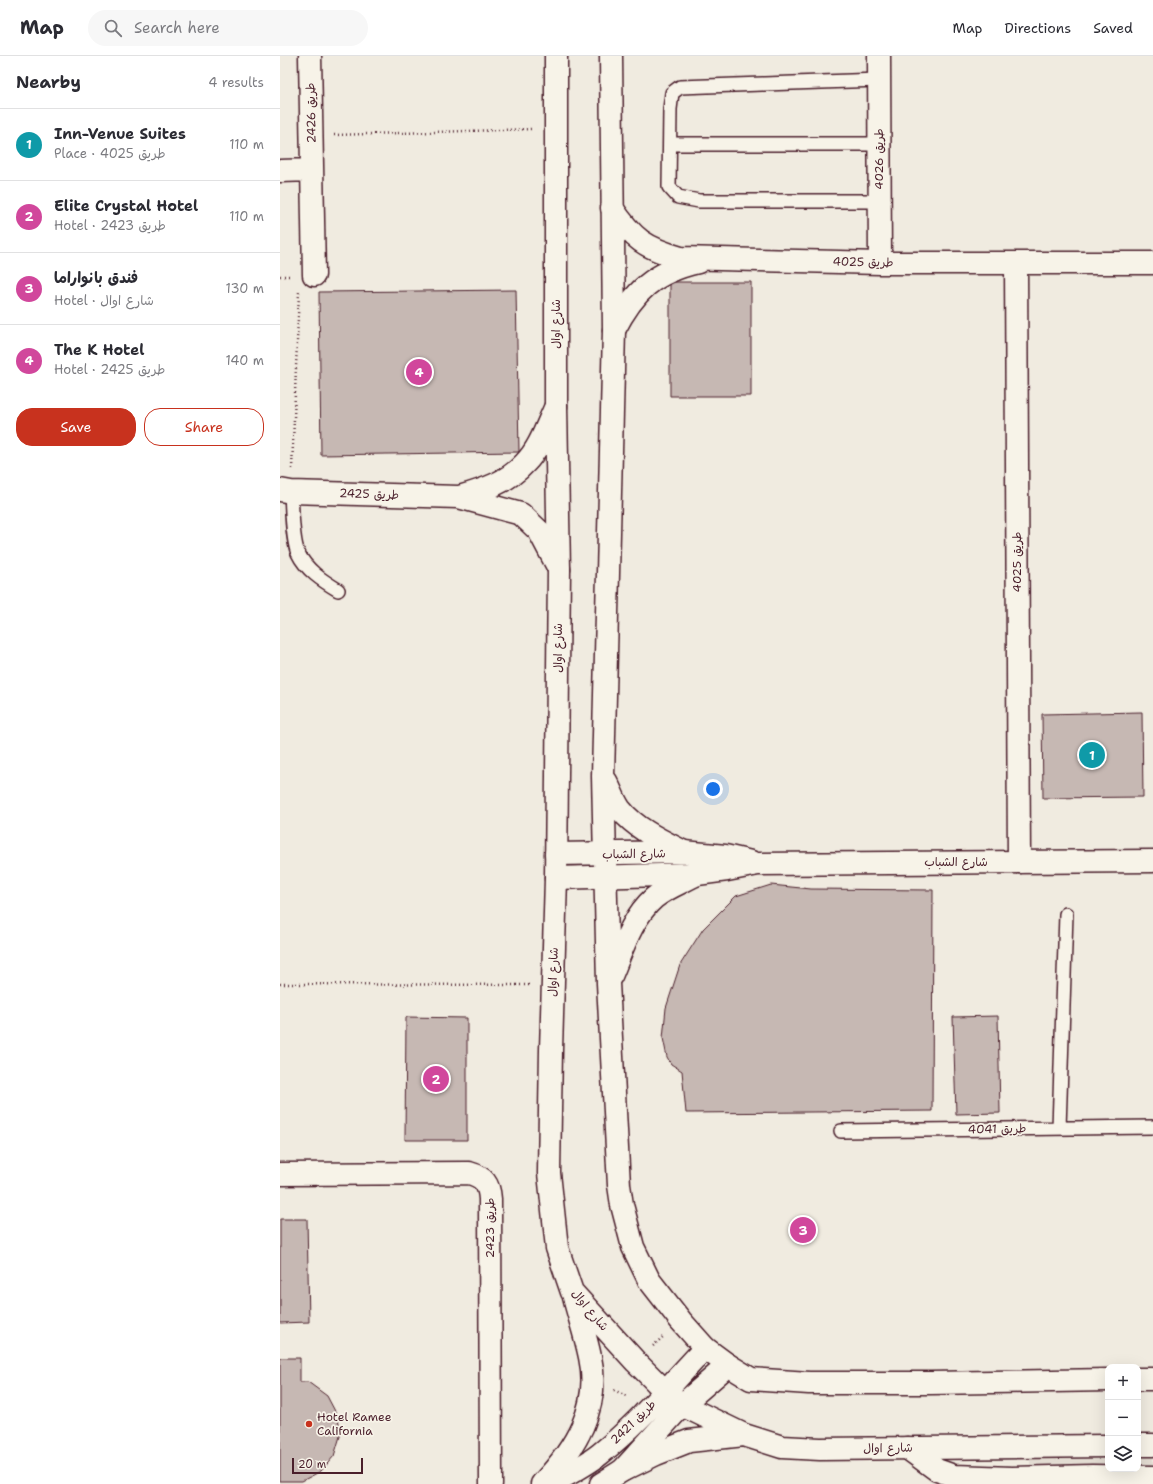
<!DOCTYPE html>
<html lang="en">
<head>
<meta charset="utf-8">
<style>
	:root { --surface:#fff; --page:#f7f7f7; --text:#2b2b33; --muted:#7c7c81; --line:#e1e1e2; --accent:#c8321e }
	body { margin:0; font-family:"Shantell Sans","Playpen Sans Arabic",sans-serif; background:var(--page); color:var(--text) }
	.controls { position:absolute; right:12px; bottom:12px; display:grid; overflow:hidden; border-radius:8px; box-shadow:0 4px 16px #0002 }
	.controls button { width:36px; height:36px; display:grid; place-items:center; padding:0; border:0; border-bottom:1px solid var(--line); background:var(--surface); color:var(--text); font:20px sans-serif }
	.scale { position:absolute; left:12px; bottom:10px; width:71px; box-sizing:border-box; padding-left:4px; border:2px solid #4a1f2b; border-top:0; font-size:11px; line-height:14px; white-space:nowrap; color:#4a1f2b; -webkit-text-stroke:3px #f7f3e8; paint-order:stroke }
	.you { position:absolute; left:433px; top:733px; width:14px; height:14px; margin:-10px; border:3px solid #fff; border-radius:50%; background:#1a73e8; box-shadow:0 0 0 6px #1a73e833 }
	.badge { display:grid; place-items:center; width:26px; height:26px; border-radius:50%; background:var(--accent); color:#fff; font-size:13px; font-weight:700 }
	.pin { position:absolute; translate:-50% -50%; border:2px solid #fff; box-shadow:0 1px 4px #0006 }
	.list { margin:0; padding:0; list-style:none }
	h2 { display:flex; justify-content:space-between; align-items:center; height:52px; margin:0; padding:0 16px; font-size:17px }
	h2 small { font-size:13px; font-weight:400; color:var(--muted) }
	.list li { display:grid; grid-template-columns:26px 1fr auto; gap:12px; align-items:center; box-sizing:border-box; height:72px; padding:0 16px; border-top:1px solid var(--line) }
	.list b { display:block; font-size:15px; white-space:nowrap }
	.list p { margin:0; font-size:13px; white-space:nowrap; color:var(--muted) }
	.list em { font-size:13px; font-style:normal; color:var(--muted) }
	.actions { display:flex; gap:8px; padding:12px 16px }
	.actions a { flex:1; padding:9px 0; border:1px solid var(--accent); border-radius:16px; text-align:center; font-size:14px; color:var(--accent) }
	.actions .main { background:var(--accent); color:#fff }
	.icon { flex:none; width:22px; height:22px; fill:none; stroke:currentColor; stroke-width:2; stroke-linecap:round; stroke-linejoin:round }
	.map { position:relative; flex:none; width:873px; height:1428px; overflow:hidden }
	header { display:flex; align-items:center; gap:24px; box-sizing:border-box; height:56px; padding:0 20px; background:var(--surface); border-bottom:1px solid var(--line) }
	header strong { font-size:19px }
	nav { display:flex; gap:22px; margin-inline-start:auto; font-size:14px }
	.search { width:280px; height:36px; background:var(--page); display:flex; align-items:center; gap:10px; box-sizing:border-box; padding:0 14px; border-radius:22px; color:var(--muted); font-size:15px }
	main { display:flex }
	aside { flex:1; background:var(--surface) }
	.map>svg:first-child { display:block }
	.built { fill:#e3dcd2 }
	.building { fill:#c6b8b3; stroke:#4a1f2b }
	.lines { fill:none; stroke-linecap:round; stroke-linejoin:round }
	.service-casing { stroke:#4a1f2b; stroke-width:16 }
	.minor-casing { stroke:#4a1f2b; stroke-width:25 }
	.tertiary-casing { stroke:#4a1f2b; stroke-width:25 }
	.secondary-casing { stroke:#4a1f2b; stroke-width:25 }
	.path { stroke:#4a1f2b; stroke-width:2.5; stroke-dasharray:1 3; stroke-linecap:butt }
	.service { stroke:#f7f3e8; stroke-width:13 }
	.minor { stroke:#f7f3e8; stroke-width:22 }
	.tertiary { stroke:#f7f3e8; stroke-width:22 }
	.secondary { stroke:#f7f3e8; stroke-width:22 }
	.poi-dot { fill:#c8321e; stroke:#f7f3e8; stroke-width:1.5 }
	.labels { text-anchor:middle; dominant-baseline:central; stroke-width:3.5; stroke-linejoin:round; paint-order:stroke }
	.street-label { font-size:12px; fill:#4a1f2b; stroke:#f7f3e8 }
	.poi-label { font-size:12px; fill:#4a1f2b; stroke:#f7f3e8; text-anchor:start }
</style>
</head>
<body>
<header>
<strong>Map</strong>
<div class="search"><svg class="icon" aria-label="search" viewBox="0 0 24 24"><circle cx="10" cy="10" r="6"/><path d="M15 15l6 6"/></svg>Search here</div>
<nav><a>Map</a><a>Directions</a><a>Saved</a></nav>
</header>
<main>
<aside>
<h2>Nearby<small>4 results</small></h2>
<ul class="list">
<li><span class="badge" style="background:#0f9aa8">1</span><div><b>Inn-Venue Suites</b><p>Place · طريق 4025</p></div><em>110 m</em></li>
<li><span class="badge" style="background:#d1479c">2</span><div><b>Elite Crystal Hotel</b><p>Hotel · طريق 2423</p></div><em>110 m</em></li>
<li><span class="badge" style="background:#d1479c">3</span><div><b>فندق بانواراما</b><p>Hotel · شارع اوال</p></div><em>130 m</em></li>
<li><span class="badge" style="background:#d1479c">4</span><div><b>The K Hotel</b><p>Hotel · طريق 2425</p></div><em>140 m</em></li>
</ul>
<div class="actions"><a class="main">Save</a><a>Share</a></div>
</aside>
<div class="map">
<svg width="873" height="1428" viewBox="0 0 873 1428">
	<rect width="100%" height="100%" fill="#f0ebe0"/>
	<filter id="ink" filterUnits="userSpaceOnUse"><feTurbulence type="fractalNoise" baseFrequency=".025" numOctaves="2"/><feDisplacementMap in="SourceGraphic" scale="8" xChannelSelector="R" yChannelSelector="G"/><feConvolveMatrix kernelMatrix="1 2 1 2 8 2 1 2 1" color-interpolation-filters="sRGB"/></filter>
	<g filter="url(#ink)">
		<path class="built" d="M 750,1400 L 828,1400 L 828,1413 L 858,1413 L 858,1400 L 873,1400 L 873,1428 L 750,1428 Z"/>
		<path class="building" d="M 390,226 L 471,226 L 471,340 L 390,340 Z
			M 236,234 L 239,396 L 41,399 L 39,236 Z
			M 862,656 L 863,741 L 763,742 L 762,658 Z
			M 491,829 L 531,833 L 653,834 L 652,1055 L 406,1057 L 402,1015 L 391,1008 L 387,1001 L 383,982 L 386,952 L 400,909 L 423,873 L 456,840 Z
			M 718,960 L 720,1057 L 676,1058 L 673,961 Z
			M 126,961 L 187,962 L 187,1084 L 125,1084 Z
			M 0,1163 L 27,1163 L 29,1266 L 0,1267 Z
			M 0,1302 L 20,1302 L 20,1326 L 28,1326 L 47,1340 L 57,1359 L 61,1377 L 54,1400 L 41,1415 L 22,1425 L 0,1425 Z"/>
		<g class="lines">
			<defs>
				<path id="service" d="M 599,24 L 400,31 L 392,37 L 390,53 L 389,131 L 398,141 L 419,145 L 599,145
					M 390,88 L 599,88
					M 11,436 C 12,452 12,483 18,497 C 26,514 43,525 58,534
					M 779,1072 L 786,858
					M 561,1075 L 873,1071"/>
				<path id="minor" d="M 30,0 L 34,219
					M 599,0 L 600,207
					M 0,115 L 32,114
					M 332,152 C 353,183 365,192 401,202 L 600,207 L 873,207
					M 736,207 L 739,806
					M 334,274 C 354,235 374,216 418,206
					M 0,1118 L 189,1117 C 204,1121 209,1128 210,1143 L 211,1428
					M 627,1392 L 657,1414 L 674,1420 L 732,1422 L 812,1420 L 873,1421"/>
				<path id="tertiary" d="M 0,434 L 11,436 L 178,441 L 241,458 L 259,475 L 279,513
					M 179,441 C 204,434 228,426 245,407 C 260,392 267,369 276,350
					M 276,798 L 404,796 L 445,800 L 471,806
					M 276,822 L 417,818 L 447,814 L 478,808 L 873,805
					M 270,1428 C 287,1419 305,1410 320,1398 C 359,1367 391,1328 425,1292
					M 321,1428 L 343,1414 L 402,1349 L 448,1309"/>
				<path id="secondary" d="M 276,0 L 276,350 L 279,513 L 276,822 L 271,994 L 269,1117 L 277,1192 L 292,1236 L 356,1306 L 384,1334 L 402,1349 L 464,1379 L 502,1391 L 540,1393 L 828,1390
					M 331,0 L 334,274 L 323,720 L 328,927 L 339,1129 L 342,1149 L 353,1191 L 369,1224 L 401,1265 L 425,1292 L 448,1309 L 471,1323 L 529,1327 L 651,1327 L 828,1324
					M 326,725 C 331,734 334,745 340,753 C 356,773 382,785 404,796
					M 331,920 C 342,894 352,861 374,842 C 386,832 403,826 417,818
					M 858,1323 L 873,1323
					M 858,1389 L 873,1389
					M 343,1414 L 376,1398 L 409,1385 L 464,1379
					M 262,1428 C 295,1393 321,1351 310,1301 C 306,1281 299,1261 294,1241"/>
			</defs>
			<use href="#service" class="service-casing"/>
			<use href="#minor" class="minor-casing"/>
			<use href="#tertiary" class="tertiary-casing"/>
			<use href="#secondary" class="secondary-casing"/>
			<path class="path" d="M 54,79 L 253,73
				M 0,220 L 11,220
				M 12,413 L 19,236
				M 0,928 L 250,929
				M 373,1290 L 384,1280
				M 334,1334 L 348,1341"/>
			<use href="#service" class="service"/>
			<use href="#minor" class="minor"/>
			<use href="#tertiary" class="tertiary"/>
			<use href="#secondary" class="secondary"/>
		</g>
	</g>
	<circle class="poi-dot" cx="29" cy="1368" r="4"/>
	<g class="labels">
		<g class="street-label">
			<text transform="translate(31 57) rotate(-91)">طريق 2426</text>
			<text transform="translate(599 103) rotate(-90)">طريق 4026</text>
			<text transform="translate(583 206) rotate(1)">طريق 4025</text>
			<text transform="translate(276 268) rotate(-90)">شارع اوال</text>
			<text transform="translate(89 438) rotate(2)">طريق 2425</text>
			<text transform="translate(737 506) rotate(-90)">طريق 4025</text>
			<text transform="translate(278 592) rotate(-90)">شارع اوال</text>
			<text transform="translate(354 798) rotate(-1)">شارع الشباب</text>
			<text x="676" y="806">شارع الشباب</text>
			<text transform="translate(273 916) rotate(-88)">شارع اوال</text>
			<text transform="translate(717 1073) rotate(-1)">طريق 4041</text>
			<text transform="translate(210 1172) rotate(-90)">طريق 2423</text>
			<text transform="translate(310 1254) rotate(50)">شارع اوال</text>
			<text transform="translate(353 1366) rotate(-44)">طريق 2421</text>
			<text transform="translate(608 1392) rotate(-1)">شارع اوال</text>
		</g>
		<g class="poi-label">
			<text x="37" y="1361">Hotel Ramee<tspan x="37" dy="14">California</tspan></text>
		</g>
	</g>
</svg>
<div class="controls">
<button>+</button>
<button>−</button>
<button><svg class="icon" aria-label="layers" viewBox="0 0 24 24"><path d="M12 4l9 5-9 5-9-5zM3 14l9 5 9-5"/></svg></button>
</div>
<div class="scale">20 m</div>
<div class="you"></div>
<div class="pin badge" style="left:812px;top:699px;background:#0f9aa8">1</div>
<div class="pin badge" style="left:156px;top:1023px;background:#d1479c">2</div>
<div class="pin badge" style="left:523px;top:1174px;background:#d1479c">3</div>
<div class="pin badge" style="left:139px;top:316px;background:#d1479c">4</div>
</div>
</main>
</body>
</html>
